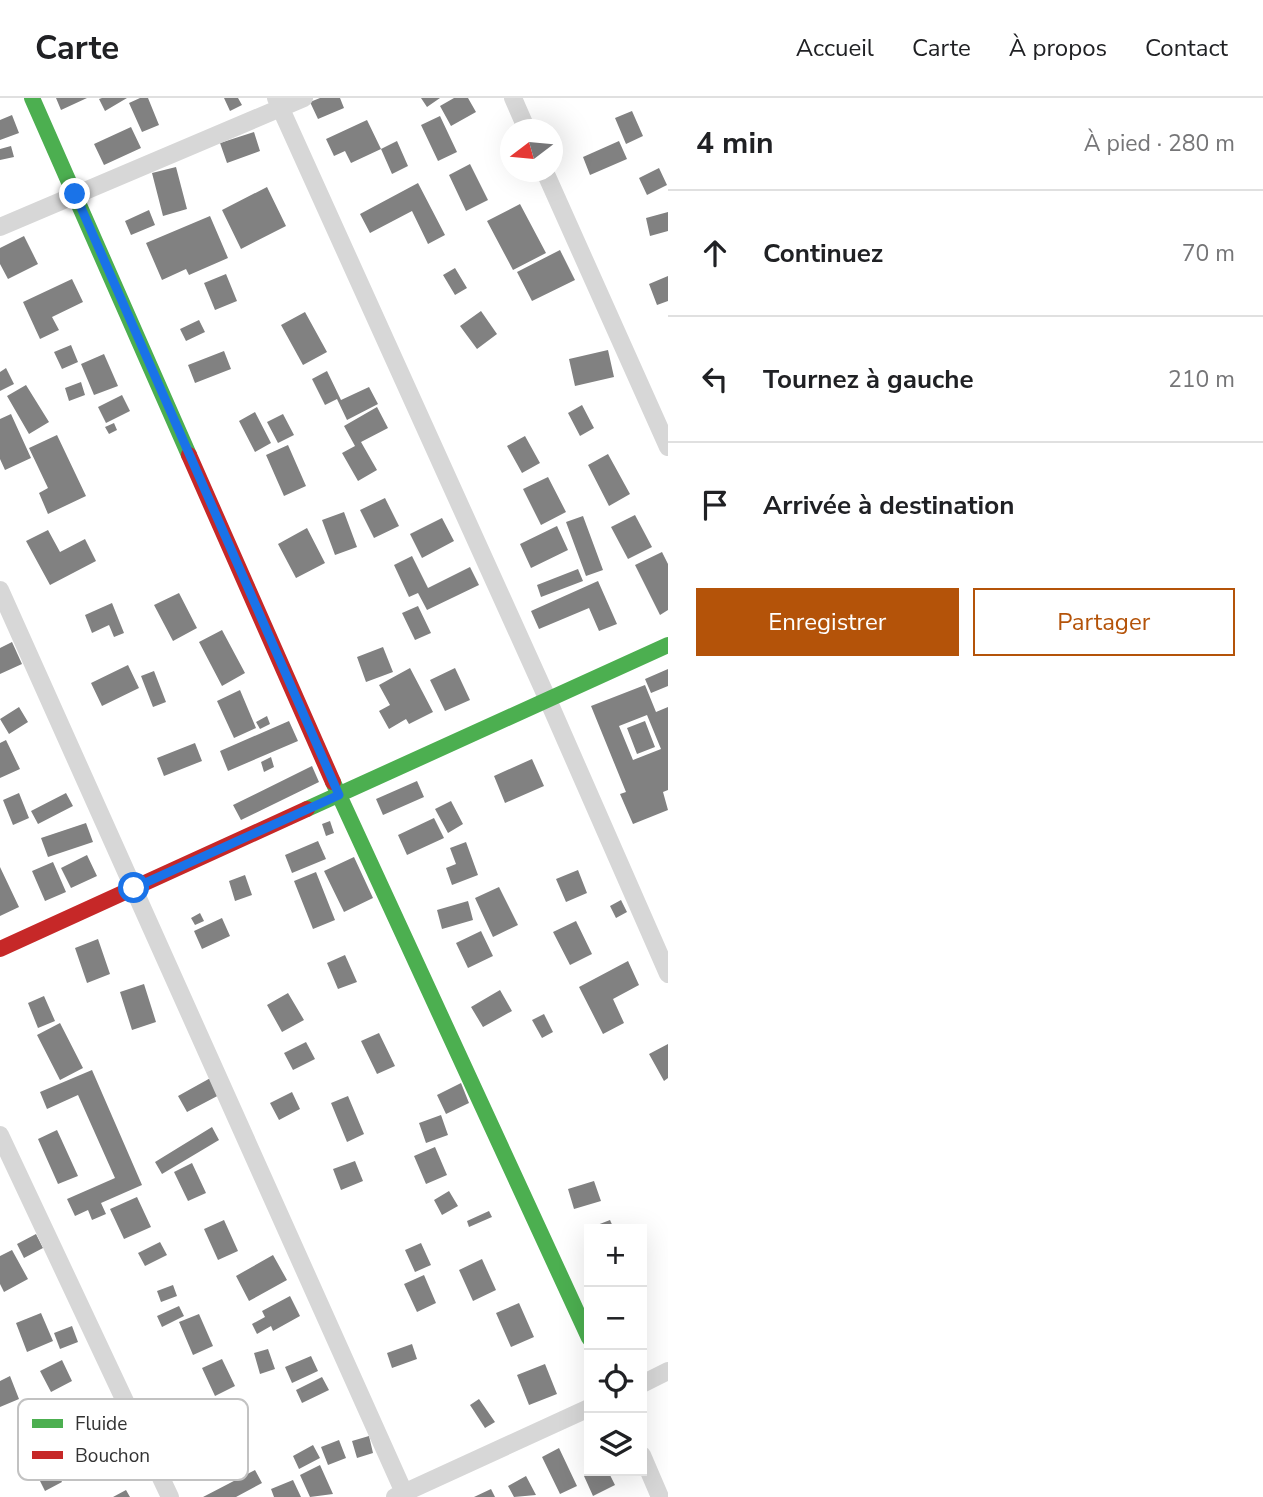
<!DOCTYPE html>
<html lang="fr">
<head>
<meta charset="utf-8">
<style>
	:root { --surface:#fff; --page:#f2f2f2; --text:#202124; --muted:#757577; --line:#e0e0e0; --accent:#b45309 }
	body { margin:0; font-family:"Nunito Sans",sans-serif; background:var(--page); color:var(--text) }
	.controls { position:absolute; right:21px; bottom:21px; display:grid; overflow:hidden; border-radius:0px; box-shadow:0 7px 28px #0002 }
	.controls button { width:63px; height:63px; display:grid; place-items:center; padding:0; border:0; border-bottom:2px solid var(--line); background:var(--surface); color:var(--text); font:35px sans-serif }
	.compass { position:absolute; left:500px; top:21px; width:63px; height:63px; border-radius:50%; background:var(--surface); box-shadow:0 7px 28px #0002; rotate:254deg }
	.stop { position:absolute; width:21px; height:21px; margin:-16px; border:5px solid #1a73e8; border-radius:50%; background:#fff }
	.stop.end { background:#1a73e8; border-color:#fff; box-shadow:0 2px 7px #0008 }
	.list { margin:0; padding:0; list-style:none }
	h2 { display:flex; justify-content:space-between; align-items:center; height:91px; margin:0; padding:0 28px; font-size:30px }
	h2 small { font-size:23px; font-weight:400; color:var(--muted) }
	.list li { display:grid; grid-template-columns:46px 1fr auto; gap:21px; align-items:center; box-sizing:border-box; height:126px; padding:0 28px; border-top:2px solid var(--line) }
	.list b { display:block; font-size:26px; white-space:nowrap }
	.list em { font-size:23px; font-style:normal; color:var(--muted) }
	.actions { display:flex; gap:14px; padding:21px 28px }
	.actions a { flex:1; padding:16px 0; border:2px solid var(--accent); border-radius:0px; text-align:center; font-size:24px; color:var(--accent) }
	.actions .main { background:var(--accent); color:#fff }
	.icon { flex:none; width:38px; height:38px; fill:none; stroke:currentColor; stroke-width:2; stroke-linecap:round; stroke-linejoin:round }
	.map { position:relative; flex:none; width:668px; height:1399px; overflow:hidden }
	header { display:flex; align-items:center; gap:42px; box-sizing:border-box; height:98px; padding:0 35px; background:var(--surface); border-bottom:2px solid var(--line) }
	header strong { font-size:33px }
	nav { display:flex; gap:38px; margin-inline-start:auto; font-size:24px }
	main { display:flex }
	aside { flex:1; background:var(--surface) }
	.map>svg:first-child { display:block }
	.building { fill:#818181; fill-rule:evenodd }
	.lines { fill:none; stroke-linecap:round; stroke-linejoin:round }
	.street { stroke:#d7d7d7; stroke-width:18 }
	.fast { stroke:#4caf50; stroke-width:16 }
	.jam { stroke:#c62828; stroke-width:16 }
	.route { stroke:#1a73e8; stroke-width:9 }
	.key { fill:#fff; stroke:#c2c2c2; stroke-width:2 }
	.key-label { font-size:19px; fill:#333 }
</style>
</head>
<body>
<header>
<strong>Carte</strong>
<nav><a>Accueil</a><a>Carte</a><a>À propos</a><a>Contact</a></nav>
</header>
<main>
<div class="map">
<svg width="668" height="1399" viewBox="0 0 668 1399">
	<rect width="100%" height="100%" fill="#fff"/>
	<path class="building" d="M 56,0 L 87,0 L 61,12 Z
		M 127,0 L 105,13 L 99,1 L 102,0 Z
		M 140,0 L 148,0 L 159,27 L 142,34 L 129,5 Z
		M 224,0 L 238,0 L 242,7 L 230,13 Z
		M 320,0 L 340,0 L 344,10 L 318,21 L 310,4 Z
		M 421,0 L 440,0 L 427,9 Z
		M 454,0 L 468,0 L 476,14 L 451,28 L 440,8 Z
		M 632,13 L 643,38 L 626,46 L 615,20 Z
		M 12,17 L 19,35 L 0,42 L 0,22 Z
		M 440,18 L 457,54 L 438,63 L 421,27 Z
		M 367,22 L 381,51 L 397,43 L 408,68 L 392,76 L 381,51 L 351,65 L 345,53 L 334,58 L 326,41 Z
		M 131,29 L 141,50 L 104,67 L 94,46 Z
		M 254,34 L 260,53 L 227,65 L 220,45 Z
		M 619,43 L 627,61 L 590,77 L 583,59 Z
		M 11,48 L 14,59 L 0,62 L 0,51 Z
		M 470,66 L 488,102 L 466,113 L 449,77 Z
		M 176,69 L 187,111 L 163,118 L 152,75 Z
		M 659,70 L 667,87 L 647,97 L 639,80 Z
		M 418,85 L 445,137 L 428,146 L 412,113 L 370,135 L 360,116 Z
		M 267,89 L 286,128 L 241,151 L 222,112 Z
		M 520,106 L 546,155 L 513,172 L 487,123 Z
		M 149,112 L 155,127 L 131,137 L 125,123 Z
		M 668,114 L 668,133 L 650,138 L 646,120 Z
		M 210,118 L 228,160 L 189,177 L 186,171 L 162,182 L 146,145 Z
		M 24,138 L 38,166 L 8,181 L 0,166 L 0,150 Z
		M 560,152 L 575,182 L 532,203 L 517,174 Z
		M 455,170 L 467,190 L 455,197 L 443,177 Z
		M 226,176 L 237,203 L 215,212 L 204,185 Z
		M 668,178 L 668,203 L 657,207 L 649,186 Z
		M 72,181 L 83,204 L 52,219 L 59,232 L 40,241 L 23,204 Z
		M 481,213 L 497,236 L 477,251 L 460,228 Z
		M 305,214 L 327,254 L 303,267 L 281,227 Z
		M 199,222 L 205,234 L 186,243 L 180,231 Z
		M 71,247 L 78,264 L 62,271 L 54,254 Z
		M 608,252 L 614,279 L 575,288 L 569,261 Z
		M 224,253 L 231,271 L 195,285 L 188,267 Z
		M 104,256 L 118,288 L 94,297 L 81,266 Z
		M 6,270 L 14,286 L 0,293 L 0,274 Z
		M 327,273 L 341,302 L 369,289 L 378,306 L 347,322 L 337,301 L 325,307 L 312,281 Z
		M 81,284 L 85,297 L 69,303 L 65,290 Z
		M 26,287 L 49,324 L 29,336 L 7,298 Z
		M 122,297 L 130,313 L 106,325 L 98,309 Z
		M 582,307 L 594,330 L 580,338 L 568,315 Z
		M 377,309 L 388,330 L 361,344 L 377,372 L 358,383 L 342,355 L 355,348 L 344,328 Z
		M 255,314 L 271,345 L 255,354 L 239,323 Z
		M 11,316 L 31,360 L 5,372 L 0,361 L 0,321 Z
		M 283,316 L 294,337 L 278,345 L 267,324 Z
		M 114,325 L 117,332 L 109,336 L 105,329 Z
		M 57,337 L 86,398 L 48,416 L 39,395 L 48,390 L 29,350 Z
		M 525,338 L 540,365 L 522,375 L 507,348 Z
		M 288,347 L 306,388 L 284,398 L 266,357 Z
		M 608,356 L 630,396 L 609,408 L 588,367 Z
		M 548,379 L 566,414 L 541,427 L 523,391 Z
		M 385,400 L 399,428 L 374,440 L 360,412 Z
		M 344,414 L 357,449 L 335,457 L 322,422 Z
		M 635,417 L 652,449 L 628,461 L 611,429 Z
		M 583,418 L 603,472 L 586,478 L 566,424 Z
		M 442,420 L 454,443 L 422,460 L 410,436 Z
		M 557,428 L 568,452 L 531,470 L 520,446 Z
		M 307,430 L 325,465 L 296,480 L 278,446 Z
		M 48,432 L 60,454 L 85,441 L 96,463 L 50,487 L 26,443 Z
		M 662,454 L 668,466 L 668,512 L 660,517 L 635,467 Z
		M 412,458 L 428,490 L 470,469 L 479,487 L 427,512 L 418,495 L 409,499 L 394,467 Z
		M 578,471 L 583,483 L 541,499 L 537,487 Z
		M 598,483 L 617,526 L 599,533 L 589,510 L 539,531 L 531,513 Z
		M 179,495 L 197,530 L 173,543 L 154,507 Z
		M 112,505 L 124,535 L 114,539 L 109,527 L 92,535 L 85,517 Z
		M 418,508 L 431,535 L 415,542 L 402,515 Z
		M 222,532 L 245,575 L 222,588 L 199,544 Z
		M 12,544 L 22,566 L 0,576 L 0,550 Z
		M 383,549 L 393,574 L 366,584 L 357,559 Z
		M 128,567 L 139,590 L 102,608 L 91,585 Z
		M 410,570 L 433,614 L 409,626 L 406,621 L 389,631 L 379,613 L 390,607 L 379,587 Z
		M 455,570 L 470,602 L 445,613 L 430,582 Z
		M 668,571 L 668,588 L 651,595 L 645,581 Z
		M 154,573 L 166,604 L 153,609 L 141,578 Z
		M 645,587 L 656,614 L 668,609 L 668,692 L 663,694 L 668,712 L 633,726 L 620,696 L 626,694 L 591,608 ZM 647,617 L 661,651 L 633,662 L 619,628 Z
		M 240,592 L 256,630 L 234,640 L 217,603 Z
		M 19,609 L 28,624 L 9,636 L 0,621 Z
		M 267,618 L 270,626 L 260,631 L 256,624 Z
		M 289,623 L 298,643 L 228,673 L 220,653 Z
		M 645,623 L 655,649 L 637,656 L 627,630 Z
		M 6,642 L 20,671 L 0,680 L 0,645 Z
		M 195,645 L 202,663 L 164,678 L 157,660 Z
		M 271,659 L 274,669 L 264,674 L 261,664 Z
		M 532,661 L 544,688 L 505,705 L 494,678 Z
		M 312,668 L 319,684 L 241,722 L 233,707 Z
		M 417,683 L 424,699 L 383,717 L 376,701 Z
		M 19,695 L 29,720 L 13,727 L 3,702 Z
		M 66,695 L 73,708 L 38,726 L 31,713 Z
		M 451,703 L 463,726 L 448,735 L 435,711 Z
		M 434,720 L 444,740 L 407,757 L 398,737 Z
		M 330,723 L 334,735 L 326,738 L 322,726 Z
		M 86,725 L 93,744 L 48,759 L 41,740 Z
		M 318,743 L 326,761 L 292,775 L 285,757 Z
		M 466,744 L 478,777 L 452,787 L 446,770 L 456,766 L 450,750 Z
		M 87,757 L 97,778 L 71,790 L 61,770 Z
		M 354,759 L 373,800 L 344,814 L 324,773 Z
		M 53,764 L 66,794 L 45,803 L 32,773 Z
		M 0,769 L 19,809 L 0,818 Z
		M 578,772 L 587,795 L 566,804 L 556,781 Z
		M 316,774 L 335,822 L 313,831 L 294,783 Z
		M 245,777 L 252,797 L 235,803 L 229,783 Z
		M 499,789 L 518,827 L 493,839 L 475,800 Z
		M 621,802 L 627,814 L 616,820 L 610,808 Z
		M 468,803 L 473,822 L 442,831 L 437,812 Z
		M 200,815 L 204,823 L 195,827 L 191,820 Z
		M 222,820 L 230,838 L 202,851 L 194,833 Z
		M 576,823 L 592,856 L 570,867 L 553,834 Z
		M 481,833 L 493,858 L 468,870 L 456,845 Z
		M 98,841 L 110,876 L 87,885 L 75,850 Z
		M 345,857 L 357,884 L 338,891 L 327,865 Z
		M 628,863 L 639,887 L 613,901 L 624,925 L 603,936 L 579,889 Z
		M 144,886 L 156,924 L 132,932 L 120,894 Z
		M 500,892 L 512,913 L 483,929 L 471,909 Z
		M 288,895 L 304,922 L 282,934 L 267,907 Z
		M 44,898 L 55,923 L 38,930 L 28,905 Z
		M 544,916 L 553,934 L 542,940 L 532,922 Z
		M 60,925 L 83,970 L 60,982 L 37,937 Z
		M 379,935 L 395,968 L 377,976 L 361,943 Z
		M 306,944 L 315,961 L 293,972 L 284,955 Z
		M 668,946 L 668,980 L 664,983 L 649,956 Z
		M 92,972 L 142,1087 L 101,1105 L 106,1116 L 92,1122 L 88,1112 L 75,1118 L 67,1101 L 115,1080 L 78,997 L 47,1011 L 40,994 Z
		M 214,978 L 223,995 L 187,1014 L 178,998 Z
		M 461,985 L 469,1005 L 446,1016 L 437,997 Z
		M 292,994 L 300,1011 L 279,1022 L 270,1005 Z
		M 348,998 L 364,1036 L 347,1044 L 331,1005 Z
		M 441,1017 L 448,1037 L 426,1045 L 419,1025 Z
		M 212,1029 L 219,1042 L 162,1076 L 155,1064 Z
		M 57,1032 L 78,1078 L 58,1086 L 38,1041 Z
		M 435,1049 L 447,1077 L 426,1086 L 414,1058 Z
		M 355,1063 L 363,1083 L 341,1092 L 333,1071 Z
		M 192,1065 L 206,1095 L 188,1103 L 174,1074 Z
		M 594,1083 L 601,1103 L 574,1111 L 568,1091 Z
		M 449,1093 L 458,1108 L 442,1117 L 434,1102 Z
		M 137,1099 L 151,1129 L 124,1141 L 110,1111 Z
		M 489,1113 L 492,1119 L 469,1129 L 467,1123 Z
		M 224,1122 L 238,1153 L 218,1162 L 204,1131 Z
		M 610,1122 L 614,1131 L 587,1131 Z
		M 36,1136 L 43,1150 L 24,1160 L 17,1146 Z
		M 160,1144 L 167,1157 L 145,1168 L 138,1155 Z
		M 421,1145 L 431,1167 L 415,1174 L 405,1152 Z
		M 12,1152 L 28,1181 L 4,1194 L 0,1186 L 0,1158 Z
		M 273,1157 L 287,1182 L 249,1203 L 236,1178 Z
		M 482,1161 L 496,1192 L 473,1203 L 459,1172 Z
		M 424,1177 L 436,1205 L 417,1214 L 404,1186 Z
		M 173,1187 L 177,1198 L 161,1204 L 157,1193 Z
		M 290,1198 L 300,1218 L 273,1233 L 271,1228 L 257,1236 L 252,1226 L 265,1219 L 262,1213 Z
		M 519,1205 L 534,1239 L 511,1249 L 496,1215 Z
		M 179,1208 L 184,1218 L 162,1229 L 157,1218 Z
		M 41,1215 L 53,1243 L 27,1254 L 16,1225 Z
		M 199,1216 L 213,1248 L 193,1257 L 179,1224 Z
		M 72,1228 L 78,1244 L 60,1251 L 54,1235 Z
		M 412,1246 L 417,1261 L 392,1270 L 387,1255 Z
		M 268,1251 L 275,1271 L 260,1276 L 254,1255 Z
		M 311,1258 L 318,1273 L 292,1285 L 285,1269 Z
		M 222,1261 L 235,1288 L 215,1298 L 202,1270 Z
		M 62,1262 L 72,1283 L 51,1294 L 40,1273 Z
		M 545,1266 L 557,1296 L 529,1307 L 517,1277 Z
		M 10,1278 L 19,1301 L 0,1309 L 0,1283 Z
		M 322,1279 L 329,1292 L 302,1305 L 296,1292 Z
		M 479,1301 L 495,1324 L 485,1330 L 470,1307 Z
		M 369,1338 L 373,1355 L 357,1360 L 352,1343 Z
		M 339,1342 L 346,1360 L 328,1367 L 321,1349 Z
		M 313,1347 L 320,1360 L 299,1371 L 293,1358 Z
		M 559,1350 L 577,1388 L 560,1396 L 542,1359 Z
		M 47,1354 L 62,1384 L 45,1393 L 30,1363 Z
		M 320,1367 L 333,1396 L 310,1399 L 300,1377 Z
		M 255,1372 L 262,1385 L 236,1399 L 203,1399 Z
		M 595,1373 L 608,1373 L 615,1387 L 593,1398 L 584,1378 Z
		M 526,1378 L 536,1397 L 514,1399 L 508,1388 Z
		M 293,1382 L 301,1399 L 274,1399 L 271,1391 Z
		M 491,1391 L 495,1399 L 474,1399 Z
		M 126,1392 L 130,1399 L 113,1399 Z"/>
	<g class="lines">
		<path class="street" d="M 276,0 L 548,602 L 668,876
			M 513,0 L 527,32
			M 545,74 L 668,349
			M 0,129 L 304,0
			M 0,492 L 406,1399
			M 0,1037 L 170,1399
			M 642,1286 L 668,1273
			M 642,1357 L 660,1399
			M 395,1399 L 589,1310"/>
		<path class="fast" d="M 32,0 L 189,357
			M 333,684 L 589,1240
			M 307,711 L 668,547"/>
		<path class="jam" d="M 189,357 L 333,684
			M 0,851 L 307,711"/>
	</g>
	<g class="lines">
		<path class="route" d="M 75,96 L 339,697 L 134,790"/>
	</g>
	<rect x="18" y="1301" width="230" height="81" rx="10" class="key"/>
	<rect x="32" y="1321" width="31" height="9" fill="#4caf50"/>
	<rect x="32" y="1353" width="31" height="8" fill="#c62828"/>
	<g class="key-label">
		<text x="75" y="1332">Fluide</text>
		<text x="75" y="1364">Bouchon</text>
	</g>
</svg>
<div class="controls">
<button>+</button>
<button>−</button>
<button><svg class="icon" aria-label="locate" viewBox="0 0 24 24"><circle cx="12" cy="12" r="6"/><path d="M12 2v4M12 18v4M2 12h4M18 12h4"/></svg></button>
<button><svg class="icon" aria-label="layers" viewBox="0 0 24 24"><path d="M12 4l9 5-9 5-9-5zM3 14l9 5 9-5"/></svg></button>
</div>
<svg class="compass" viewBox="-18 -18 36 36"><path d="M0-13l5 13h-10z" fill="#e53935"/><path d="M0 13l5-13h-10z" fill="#757577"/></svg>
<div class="stop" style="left:134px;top:790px"></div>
<div class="stop end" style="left:75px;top:96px"></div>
</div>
<aside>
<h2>4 min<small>À pied · 280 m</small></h2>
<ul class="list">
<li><svg class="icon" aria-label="ahead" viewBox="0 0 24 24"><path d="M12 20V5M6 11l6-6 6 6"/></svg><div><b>Continuez</b></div><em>70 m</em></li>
<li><svg class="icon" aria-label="left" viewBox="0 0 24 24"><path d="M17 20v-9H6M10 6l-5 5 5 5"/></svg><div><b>Tournez à gauche</b></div><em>210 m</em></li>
<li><svg class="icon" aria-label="arrive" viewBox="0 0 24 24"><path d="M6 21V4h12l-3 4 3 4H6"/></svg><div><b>Arrivée à destination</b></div></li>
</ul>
<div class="actions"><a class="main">Enregistrer</a><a>Partager</a></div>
</aside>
</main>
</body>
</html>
